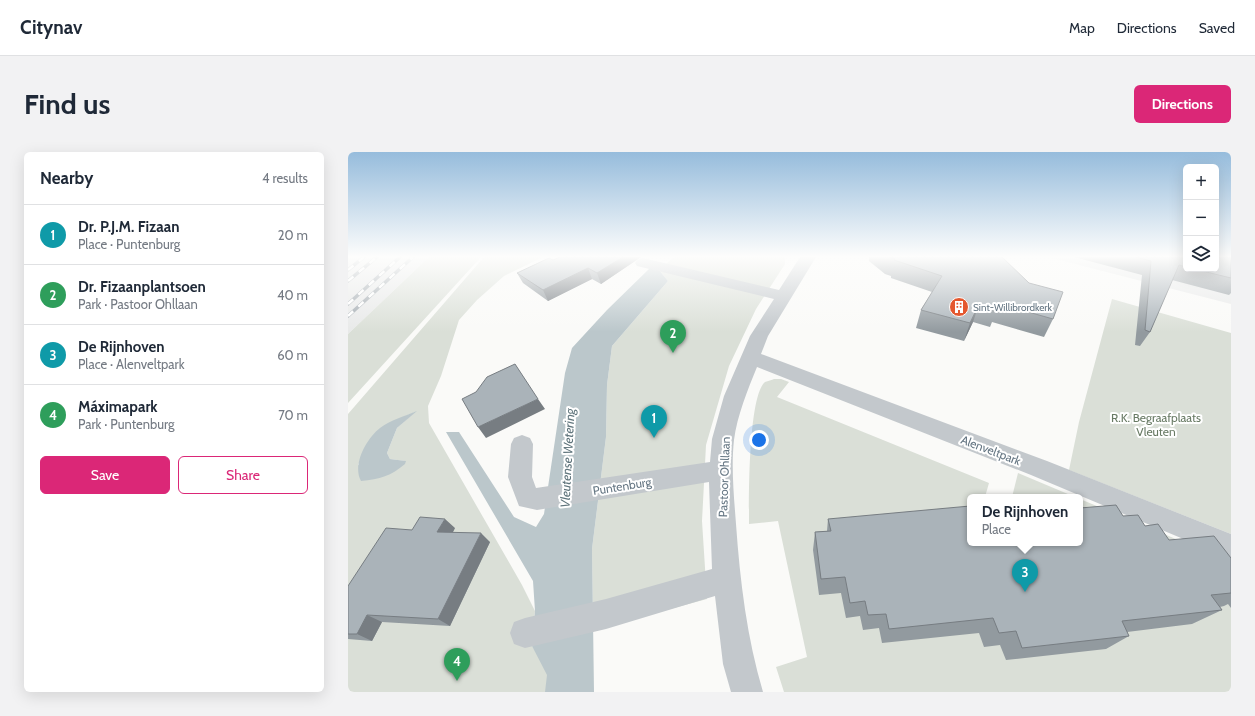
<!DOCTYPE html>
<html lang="en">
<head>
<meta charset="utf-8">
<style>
	:root { --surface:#fff; --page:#f2f2f3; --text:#1f2937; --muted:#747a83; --line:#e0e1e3; --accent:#db2777 }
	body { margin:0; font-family:Cabin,sans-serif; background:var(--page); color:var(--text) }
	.controls { position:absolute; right:12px; top:12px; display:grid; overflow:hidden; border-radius:6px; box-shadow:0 4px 16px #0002 }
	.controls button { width:36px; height:36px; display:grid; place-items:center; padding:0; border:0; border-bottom:1px solid var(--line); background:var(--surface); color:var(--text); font:20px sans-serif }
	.you { position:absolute; left:411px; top:288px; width:14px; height:14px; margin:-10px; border:3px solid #fff; border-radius:50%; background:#1a73e8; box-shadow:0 0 0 6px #1a73e833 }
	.badge { display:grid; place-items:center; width:26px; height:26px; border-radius:50%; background:var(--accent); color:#fff; font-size:13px; font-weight:700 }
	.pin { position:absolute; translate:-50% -33px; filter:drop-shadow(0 1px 2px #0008) }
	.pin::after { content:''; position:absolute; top:21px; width:14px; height:12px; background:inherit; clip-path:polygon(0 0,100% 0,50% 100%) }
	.popup { position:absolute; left:619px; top:342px; width:116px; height:52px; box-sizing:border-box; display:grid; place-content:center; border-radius:6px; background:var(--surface); filter:drop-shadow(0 1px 3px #0005); font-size:13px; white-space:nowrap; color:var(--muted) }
	.popup b { font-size:15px; color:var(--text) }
	.popup::after { content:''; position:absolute; left:50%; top:100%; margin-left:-8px; border:8px solid transparent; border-top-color:var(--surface) }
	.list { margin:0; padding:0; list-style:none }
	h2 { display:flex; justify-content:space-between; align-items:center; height:52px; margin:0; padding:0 16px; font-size:17px }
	h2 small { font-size:13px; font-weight:400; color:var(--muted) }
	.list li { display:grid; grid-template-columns:26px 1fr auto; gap:12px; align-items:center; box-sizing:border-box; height:60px; padding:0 16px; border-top:1px solid var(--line) }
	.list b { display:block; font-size:15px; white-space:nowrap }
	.list p { margin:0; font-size:13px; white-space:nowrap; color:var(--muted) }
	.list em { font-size:13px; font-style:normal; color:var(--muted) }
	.actions { display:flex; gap:8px; padding:12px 16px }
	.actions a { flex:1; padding:9px 0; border:1px solid var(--accent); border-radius:6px; text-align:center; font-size:14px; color:var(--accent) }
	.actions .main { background:var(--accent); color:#fff }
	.icon { flex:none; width:22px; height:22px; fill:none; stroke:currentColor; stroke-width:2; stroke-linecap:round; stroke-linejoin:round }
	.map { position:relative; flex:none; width:883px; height:540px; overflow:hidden; border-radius:6px }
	header { display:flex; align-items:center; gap:24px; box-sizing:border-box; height:56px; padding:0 20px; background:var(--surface); border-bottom:1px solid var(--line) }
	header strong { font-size:19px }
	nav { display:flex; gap:22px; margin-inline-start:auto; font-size:14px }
	.intro { display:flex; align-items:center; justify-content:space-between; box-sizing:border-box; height:96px; padding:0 24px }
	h1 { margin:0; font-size:28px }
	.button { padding:10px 18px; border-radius:6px; background:var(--accent); color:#fff; font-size:14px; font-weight:700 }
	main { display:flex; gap:24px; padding:0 24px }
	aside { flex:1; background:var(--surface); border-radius:6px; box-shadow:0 4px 16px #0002 }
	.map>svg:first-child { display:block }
	.built { fill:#e8e9e9 }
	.green { fill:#dadfd7; fill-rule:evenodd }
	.water { fill:#bbc7cb }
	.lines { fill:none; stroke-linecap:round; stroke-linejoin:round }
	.street { fill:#c3c8cc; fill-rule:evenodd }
	.rail-casing { stroke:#a2aab0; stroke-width:3.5 }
	.rail { stroke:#fff; stroke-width:2.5; stroke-dasharray:7; stroke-linecap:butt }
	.wall { fill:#929a9f }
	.shaded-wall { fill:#777d82 }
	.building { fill:#aab3b9; stroke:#777d82 }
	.labels { text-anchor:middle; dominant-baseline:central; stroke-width:4; stroke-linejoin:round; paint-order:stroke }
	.far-poi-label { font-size:10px; fill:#657683; stroke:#fff; text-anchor:start }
	.park-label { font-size:12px; fill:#687a64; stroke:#fff }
	.street-label { font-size:12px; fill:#657683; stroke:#fff }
	.water-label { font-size:13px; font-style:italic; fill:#60757c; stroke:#fff }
</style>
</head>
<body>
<header>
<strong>Citynav</strong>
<nav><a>Map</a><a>Directions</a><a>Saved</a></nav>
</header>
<div class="intro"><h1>Find us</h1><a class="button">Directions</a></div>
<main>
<aside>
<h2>Nearby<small>4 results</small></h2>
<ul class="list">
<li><span class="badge" style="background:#0f9aa8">1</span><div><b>Dr. P.J.M. Fizaan</b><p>Place · Puntenburg</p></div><em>20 m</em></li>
<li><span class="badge" style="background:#2e9e5b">2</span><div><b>Dr. Fizaanplantsoen</b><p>Park · Pastoor Ohllaan</p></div><em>40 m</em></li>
<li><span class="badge" style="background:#0f9aa8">3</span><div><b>De Rijnhoven</b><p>Place · Alenveltpark</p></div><em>60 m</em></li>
<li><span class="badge" style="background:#2e9e5b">4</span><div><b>Máximapark</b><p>Park · Puntenburg</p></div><em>70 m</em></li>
</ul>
<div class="actions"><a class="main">Save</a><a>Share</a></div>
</aside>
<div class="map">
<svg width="883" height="540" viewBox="0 0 883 540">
	<rect width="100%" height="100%" fill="#fafaf8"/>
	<path class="built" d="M 0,105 L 81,105 L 0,182 Z
		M 700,105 L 838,105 L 838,117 L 868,117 L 883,105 L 883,152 Z"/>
	<path class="green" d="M 81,105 L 133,105 L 0,251 L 0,182 Z
		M 136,105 L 195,105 L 156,124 L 129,148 L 111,168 L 93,224 L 80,254 L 81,271 L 174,433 L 187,459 L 184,494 L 218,540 L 0,540 L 0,262 ZM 67,260 L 49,276 L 39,301 L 42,307 L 57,309 L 10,313 C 25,276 32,275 67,260 Z
		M 326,105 L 437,105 L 437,112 L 408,157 L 381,214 L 358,293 L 354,369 L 359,447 L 245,478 L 244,397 L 258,285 L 259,233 L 264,194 L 320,129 L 311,118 Z
		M 764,147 L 883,181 L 883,382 L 721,318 L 731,270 Z
		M 426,227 L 433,227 L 441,230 L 429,245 L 641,331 L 637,345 L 622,345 L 622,391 L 732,391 L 732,347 L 883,410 L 883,540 L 436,540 L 428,515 L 459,505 L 430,369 L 401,372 C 401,349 400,244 417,230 C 420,229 424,228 426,227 Z
		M 670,321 L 727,345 L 664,345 Z"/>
	<path class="water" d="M 303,115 L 311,118 L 320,129 L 264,194 L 259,233 L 258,285 L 244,397 L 246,540 L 197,540 L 199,523 L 184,494 L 187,459 L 185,429 L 98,280 L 111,280 L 166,365 L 188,375 L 196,362 L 217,221 L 224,196 L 259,158 Z
		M 69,259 L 49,276 L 39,301 L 42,307 L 58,309 L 57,312 C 43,324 32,327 13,329 C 4,313 18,287 32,276 C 42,268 57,264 69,259 Z"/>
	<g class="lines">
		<path class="street" d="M 452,105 L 468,105 L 420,184 L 413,202 L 699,309 L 883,382 L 883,407 L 683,323 L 409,215 C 400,237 389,264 386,288 C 383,315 386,345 388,372 C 392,429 399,486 415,540 L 383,540 L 375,512 L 367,444 L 258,477 L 177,496 L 166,492 L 162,481 L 166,470 L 177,466 L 258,447 L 364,417 L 361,330 L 189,358 L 171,354 L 160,325 L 163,292 L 166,286 L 174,283 L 182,286 L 185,292 L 184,325 L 188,336 L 362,310 L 364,287 L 376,244 L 402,184 L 426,147 L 289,114 L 287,111 L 289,108 L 295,106 L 431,138 Z"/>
		<defs>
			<path id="rail" d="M 0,118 L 16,105
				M 0,129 L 29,105
				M 0,152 L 52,105
				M 0,164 L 65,105"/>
		</defs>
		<use href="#rail" class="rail-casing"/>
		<use href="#rail" class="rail"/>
	</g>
	<path class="wall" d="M 293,105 L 253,132 L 244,127 L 200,149 L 175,131 L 169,121 Z
		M 521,105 L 654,105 L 705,167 L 696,185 L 644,170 L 642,175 L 625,170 L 616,189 L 568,176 L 573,158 L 584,140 L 543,126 L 543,124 L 537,122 L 521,109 Z
		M 726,105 L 838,105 L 838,117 L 868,117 L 883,105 L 883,141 L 881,143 L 824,128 L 802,180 L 792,194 L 787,193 L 794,123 Z
		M 775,364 L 797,374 L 821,388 L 883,406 L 883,456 L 880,452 L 876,454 L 872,455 L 874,458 L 844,472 L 779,480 L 781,484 L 758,497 L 658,508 L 652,493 L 636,495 L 631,481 L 534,491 L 531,476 L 515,478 L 512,464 L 498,466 L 493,441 L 471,443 L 465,398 L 467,380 L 479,379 L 480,367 L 622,391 Z
		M 107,376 L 105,380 L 142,390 L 102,474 L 34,470 L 24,489 L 0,487 L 0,434 Z"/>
	<path class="shaded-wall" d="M 275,105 L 293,105 L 253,132 L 249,121 Z
		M 240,116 L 244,127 L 200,149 L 195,138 Z
		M 631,152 L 625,170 L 616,189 L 622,171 Z
		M 190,247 L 197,257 L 138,286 L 130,275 Z
		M 97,367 L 107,376 L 100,389 L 89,380 Z
		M 133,381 L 142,390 L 102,474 L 90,467 Z
		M 19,463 L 34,470 L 24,489 L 9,482 Z"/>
	<path class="building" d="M 212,105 L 275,105 L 249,121 L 240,116 L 195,138 L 169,121 L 201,106 L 205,108 Z
		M 541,105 L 654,105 L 681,131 L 715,140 L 705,167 L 652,152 L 649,157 L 631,152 L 622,171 L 573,158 L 594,124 L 546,108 L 547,107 Z
		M 788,105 L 838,105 L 838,115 L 831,113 L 802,180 L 797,178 L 803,109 Z
		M 868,105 L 883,105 L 883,126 L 846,117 L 868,117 Z
		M 167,212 L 190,247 L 130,275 L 114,247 L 128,240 L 139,225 Z
		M 768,353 L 775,364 L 790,363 L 797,374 L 810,372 L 821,388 L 866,384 L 883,406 L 883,441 L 863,443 L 874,458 L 774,469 L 781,484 L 674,496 L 668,479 L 651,481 L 645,466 L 541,477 L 538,462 L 520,463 L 517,449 L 502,451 L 497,425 L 473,427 L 467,380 L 483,379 L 480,367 L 622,354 L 622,391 L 732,391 L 732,356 Z
		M 72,365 L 97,367 L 89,380 L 133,381 L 90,467 L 19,463 L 9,482 L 0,482 L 0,434 L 38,376 L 64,378 Z"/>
	<linearGradient id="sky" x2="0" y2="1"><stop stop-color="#96bcdc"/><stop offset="0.58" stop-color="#fdfdfc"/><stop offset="1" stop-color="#fdfdfc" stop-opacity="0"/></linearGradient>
	<rect width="883" height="180" fill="url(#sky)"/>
	<defs>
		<symbol id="building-disc" viewBox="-11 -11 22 22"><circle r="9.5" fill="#e4572e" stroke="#fff"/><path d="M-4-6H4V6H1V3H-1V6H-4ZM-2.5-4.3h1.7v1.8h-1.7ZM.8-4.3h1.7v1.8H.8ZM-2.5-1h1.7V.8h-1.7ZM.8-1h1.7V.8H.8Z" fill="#fff"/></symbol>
	</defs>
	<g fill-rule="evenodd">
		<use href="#building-disc" x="600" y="144" width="22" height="22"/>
	</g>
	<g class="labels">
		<g class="far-poi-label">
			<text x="625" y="155">Sint-Willibrordkerk</text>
		</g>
		<g class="park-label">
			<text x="808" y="265">R.K. Begraafplaats<tspan x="808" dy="14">Vleuten</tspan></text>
		</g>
		<g class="street-label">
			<text transform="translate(643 298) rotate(21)">Alenveltpark</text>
			<text transform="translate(376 325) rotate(-88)">Pastoor Ohllaan</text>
			<text transform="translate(274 334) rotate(-9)">Puntenburg</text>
		</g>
		<g class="water-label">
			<text transform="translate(219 306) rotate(-87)">Vleutense Wetering</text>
		</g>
	</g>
</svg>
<div class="controls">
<button>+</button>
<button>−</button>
<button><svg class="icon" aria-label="layers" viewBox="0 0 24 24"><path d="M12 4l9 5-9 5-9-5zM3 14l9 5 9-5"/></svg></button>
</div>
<div class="you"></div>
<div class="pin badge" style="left:306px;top:286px;background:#0f9aa8">1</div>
<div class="pin badge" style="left:325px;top:201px;background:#2e9e5b">2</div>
<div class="pin badge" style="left:677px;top:440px;background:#0f9aa8">3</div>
<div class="popup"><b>De Rijnhoven</b>Place</div>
<div class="pin badge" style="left:109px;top:529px;background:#2e9e5b">4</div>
</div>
</main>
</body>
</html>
